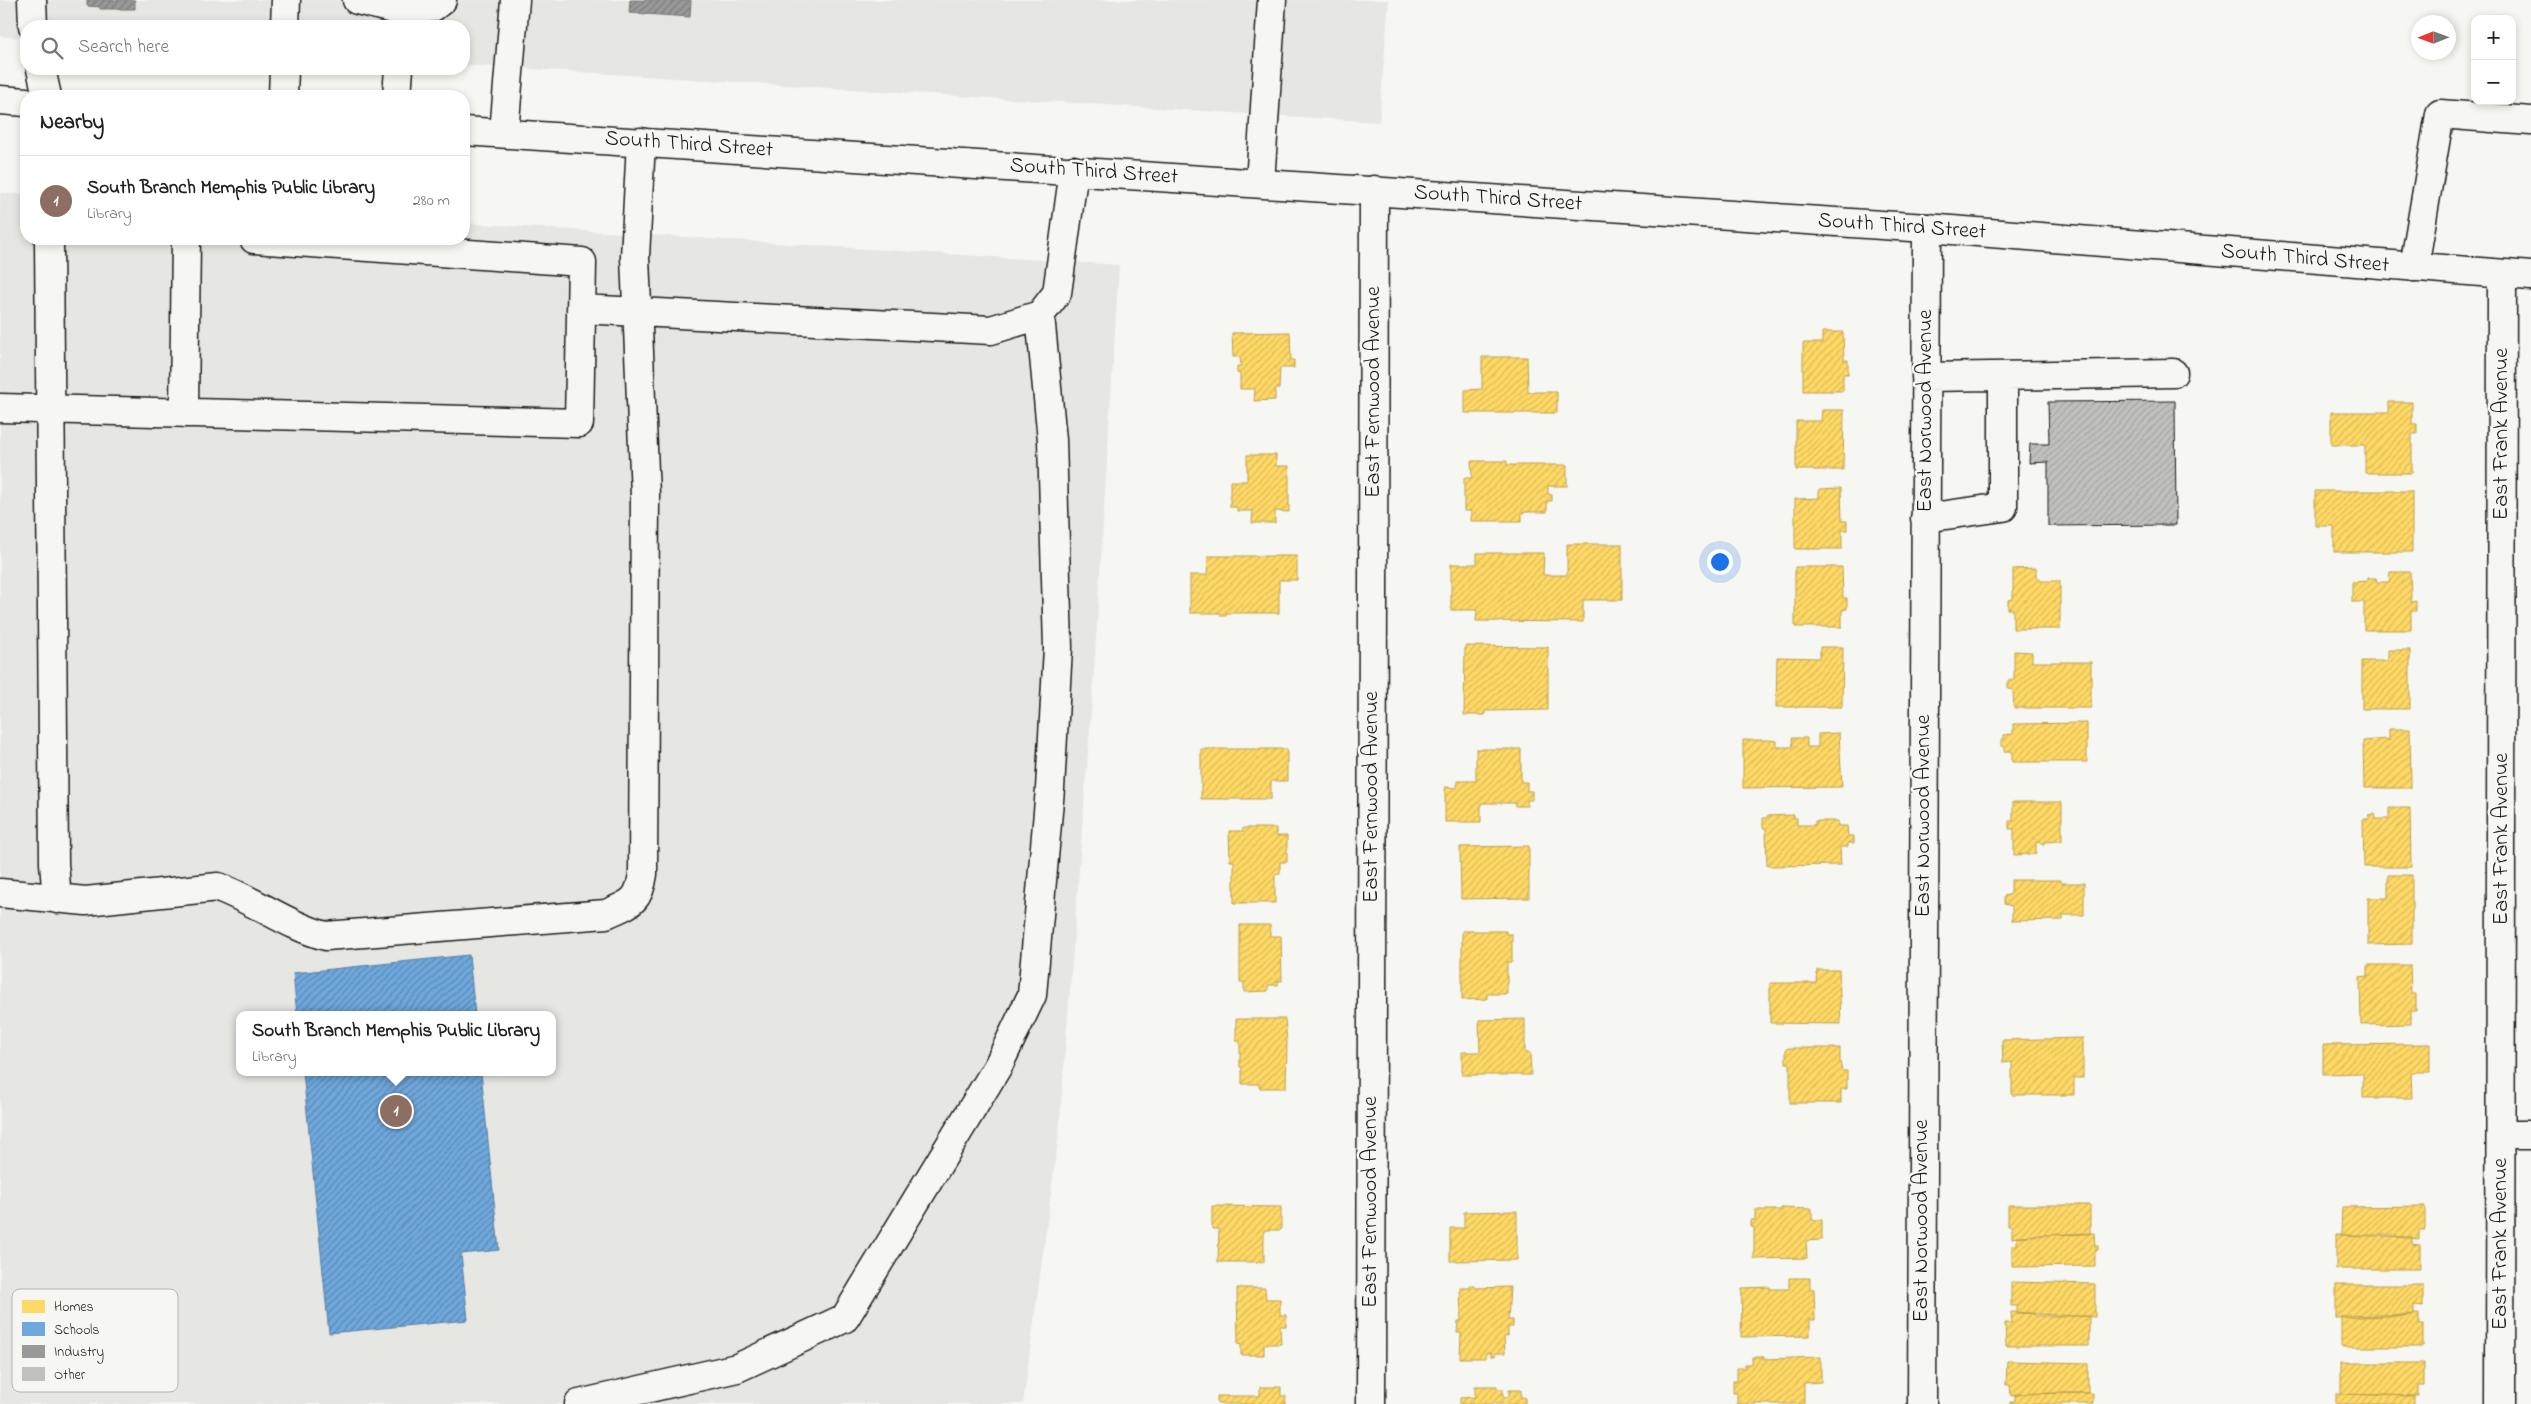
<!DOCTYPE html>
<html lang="en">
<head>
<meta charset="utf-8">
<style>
	:root { --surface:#fff; --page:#f2f2f2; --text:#222; --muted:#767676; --line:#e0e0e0; --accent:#c8321e }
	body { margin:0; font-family:"Indie Flower",sans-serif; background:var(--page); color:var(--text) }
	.controls { position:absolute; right:15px; top:15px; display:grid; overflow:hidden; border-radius:10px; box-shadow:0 2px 8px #0003 }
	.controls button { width:45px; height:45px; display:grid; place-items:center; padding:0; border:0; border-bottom:1px solid var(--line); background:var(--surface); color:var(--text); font:25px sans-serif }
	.compass { position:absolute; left:2411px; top:15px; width:45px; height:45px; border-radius:50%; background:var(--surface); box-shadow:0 2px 8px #0003; rotate:269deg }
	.you { position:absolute; left:1719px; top:561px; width:18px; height:18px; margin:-12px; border:4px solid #fff; border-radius:50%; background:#1a73e8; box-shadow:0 0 0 8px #1a73e833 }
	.badge { display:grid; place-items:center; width:32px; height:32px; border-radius:50%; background:var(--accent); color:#fff; font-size:16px; font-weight:700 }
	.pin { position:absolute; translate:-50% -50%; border:2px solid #fff; box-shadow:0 1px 5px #0006 }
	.popup { position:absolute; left:236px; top:1011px; width:320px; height:65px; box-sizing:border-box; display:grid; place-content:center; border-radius:10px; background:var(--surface); filter:drop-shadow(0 1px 4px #0005); font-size:16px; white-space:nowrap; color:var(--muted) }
	.popup b { font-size:19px; color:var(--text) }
	.popup::after { content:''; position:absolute; left:50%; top:100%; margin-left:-10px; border:10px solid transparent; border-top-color:var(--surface) }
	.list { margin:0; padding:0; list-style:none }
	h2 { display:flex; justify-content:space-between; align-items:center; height:65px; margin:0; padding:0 20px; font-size:21px }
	h2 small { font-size:16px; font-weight:400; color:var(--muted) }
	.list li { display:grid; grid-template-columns:32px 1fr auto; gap:15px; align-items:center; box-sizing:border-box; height:90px; padding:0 20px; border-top:1px solid var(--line) }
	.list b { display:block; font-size:19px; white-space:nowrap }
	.list p { margin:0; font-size:16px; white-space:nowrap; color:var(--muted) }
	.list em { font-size:16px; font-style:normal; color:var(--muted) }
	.icon { flex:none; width:28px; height:28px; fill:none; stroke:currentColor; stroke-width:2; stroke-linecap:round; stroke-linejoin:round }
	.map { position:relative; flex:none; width:2531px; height:1404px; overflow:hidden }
	.search { position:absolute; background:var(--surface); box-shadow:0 2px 8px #0003; left:20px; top:20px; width:450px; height:55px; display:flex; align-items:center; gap:12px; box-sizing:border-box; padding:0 18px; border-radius:20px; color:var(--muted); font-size:19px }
	.panel { position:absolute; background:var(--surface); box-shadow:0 2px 8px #0003; left:20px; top:90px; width:450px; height:155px; border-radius:20px }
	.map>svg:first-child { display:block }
	.built { fill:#e6e6e2; fill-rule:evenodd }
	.homes { fill:url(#homes-hatch); stroke:#bba050 }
	.schools { fill:url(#schools-hatch); stroke:#567ea2 }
	.industry { fill:url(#industry-hatch); stroke:#747474 }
	.building { fill:url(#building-hatch); stroke:#1c1c1c }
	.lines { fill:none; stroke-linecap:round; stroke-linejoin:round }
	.minor-casing { stroke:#1c1c1c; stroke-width:31 }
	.major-casing { stroke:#1c1c1c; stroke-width:31 }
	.minor { stroke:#f6f6f2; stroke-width:28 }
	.major { stroke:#f6f6f2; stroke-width:28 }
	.labels { text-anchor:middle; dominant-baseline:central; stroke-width:5; stroke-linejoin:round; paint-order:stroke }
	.street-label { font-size:22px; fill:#1c1c1c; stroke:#f6f6f2 }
	.key { fill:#f6f6f2; stroke:#b5b5b2; stroke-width:1 }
	.key-label { font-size:14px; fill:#1c1c1c }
</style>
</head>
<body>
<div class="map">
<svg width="2531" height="1404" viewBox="0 0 2531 1404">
	<defs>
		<pattern id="homes-hatch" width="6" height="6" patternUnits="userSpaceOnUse" patternTransform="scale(1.25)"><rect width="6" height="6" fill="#ffd966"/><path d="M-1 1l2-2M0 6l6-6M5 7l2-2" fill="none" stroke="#daba58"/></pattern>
		<pattern id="schools-hatch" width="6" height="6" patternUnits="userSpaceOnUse" patternTransform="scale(1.25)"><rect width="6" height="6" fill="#6fa8dc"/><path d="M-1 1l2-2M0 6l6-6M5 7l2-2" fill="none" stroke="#5a88b2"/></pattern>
		<pattern id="industry-hatch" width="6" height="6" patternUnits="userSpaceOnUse" patternTransform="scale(1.25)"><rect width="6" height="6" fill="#999"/><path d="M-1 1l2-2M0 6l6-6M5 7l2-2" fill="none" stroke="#7c7c7c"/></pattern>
		<pattern id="building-hatch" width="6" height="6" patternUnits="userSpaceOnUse" patternTransform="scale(1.25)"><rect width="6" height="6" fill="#c0c0bd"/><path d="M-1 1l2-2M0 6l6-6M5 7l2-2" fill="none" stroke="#a4a4a2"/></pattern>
	</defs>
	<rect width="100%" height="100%" fill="#f6f6f2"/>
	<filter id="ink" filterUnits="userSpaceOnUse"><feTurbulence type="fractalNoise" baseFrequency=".02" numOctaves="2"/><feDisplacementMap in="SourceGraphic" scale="10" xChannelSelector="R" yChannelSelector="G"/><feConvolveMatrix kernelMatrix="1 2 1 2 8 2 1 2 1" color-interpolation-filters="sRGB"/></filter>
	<g filter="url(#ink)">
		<path class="built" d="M 0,0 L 1389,0 L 1379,122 L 464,65 L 464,26 L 26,26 L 26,38 L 0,36 Z
			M 0,193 L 26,194 L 26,239 L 464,239 L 464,223 L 1119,265 L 1093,687 L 1059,1132 L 1023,1404 L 0,1404 ZM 240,1015 L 552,1015 L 552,1072 L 240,1072 Z"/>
		<path class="homes" d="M 1290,332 L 1291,360 L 1294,360 L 1294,368 L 1280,368 L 1279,389 L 1275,389 L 1275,400 L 1254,401 L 1255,389 L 1240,389 L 1240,374 L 1237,373 L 1237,366 L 1241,366 L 1240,357 L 1233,357 L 1232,333 Z
			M 1822,332 L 1843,332 L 1844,360 L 1848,360 L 1848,374 L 1843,374 L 1843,391 L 1803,391 L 1803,343 L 1822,343 Z
			M 1482,357 L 1527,357 L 1528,392 L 1557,392 L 1557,413 L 1465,413 L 1465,390 L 1482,389 Z
			M 2389,402 L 2412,402 L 2412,424 L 2417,424 L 2417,434 L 2412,434 L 2412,473 L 2365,473 L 2365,445 L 2331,445 L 2331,412 L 2389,412 Z
			M 1822,410 L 1844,410 L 1843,470 L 1796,470 L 1796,421 L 1821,421 Z
			M 1247,455 L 1276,455 L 1276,466 L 1289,466 L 1289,512 L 1275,511 L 1275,523 L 1252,523 L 1253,511 L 1237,511 L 1237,507 L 1230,507 L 1230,481 L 1247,481 Z
			M 1471,461 L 1507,461 L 1507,465 L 1567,465 L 1567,486 L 1548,486 L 1548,494 L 1552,495 L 1552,501 L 1547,501 L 1547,512 L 1526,512 L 1522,513 L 1522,521 L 1471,521 L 1471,511 L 1464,511 L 1464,478 L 1472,478 Z
			M 1841,488 L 1842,521 L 1847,521 L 1847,530 L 1842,530 L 1842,549 L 1795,549 L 1795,499 L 1819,498 L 1819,489 Z
			M 2315,491 L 2412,491 L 2412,552 L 2334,552 L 2334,526 L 2315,526 Z
			M 1567,544 L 1622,544 L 1622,600 L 1583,600 L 1583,622 L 1476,621 L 1477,610 L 1451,610 L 1451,564 L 1477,564 L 1477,553 L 1544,553 L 1543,575 L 1567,575 Z
			M 1208,556 L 1297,556 L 1297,580 L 1279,580 L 1279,613 L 1226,613 L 1226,616 L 1221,616 L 1221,613 L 1190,613 L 1190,575 L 1207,575 Z
			M 1795,567 L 1842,567 L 1843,598 L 1847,598 L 1847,609 L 1842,610 L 1842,627 L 1795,627 Z
			M 2036,568 L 2036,578 L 2040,578 L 2040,581 L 2060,581 L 2060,629 L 2013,629 L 2013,609 L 2008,609 L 2008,600 L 2013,599 L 2013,569 Z
			M 2390,572 L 2410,572 L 2411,602 L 2416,601 L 2416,611 L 2411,611 L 2411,630 L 2364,630 L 2364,602 L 2352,602 L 2352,582 L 2368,581 L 2368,578 L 2376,578 L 2377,582 L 2389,582 Z
			M 1465,646 L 1548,647 L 1548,710 L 1485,711 L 1485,715 L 1464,715 Z
			M 1820,647 L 1843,647 L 1842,707 L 1776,707 L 1777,657 L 1820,658 Z
			M 2388,650 L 2410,650 L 2410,709 L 2362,709 L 2362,661 L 2388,661 Z
			M 2014,651 L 2032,652 L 2032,662 L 2091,662 L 2091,708 L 2014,708 L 2013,690 L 2008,689 L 2008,680 L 2014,680 Z
			M 2087,723 L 2087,762 L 2012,762 L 2012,751 L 2004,751 L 2004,746 L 2001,746 L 2001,739 L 2004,739 L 2004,735 L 2013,734 L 2013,724 Z
			M 2389,729 L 2410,729 L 2411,788 L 2364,788 L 2363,741 L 2387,739 L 2389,741 Z
			M 1839,733 L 1842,787 L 1743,788 L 1743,740 L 1770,740 L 1777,741 L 1777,747 L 1793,747 L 1792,738 L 1807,738 L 1807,747 L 1818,747 L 1818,734 Z
			M 1201,749 L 1287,749 L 1287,781 L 1271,781 L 1271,799 L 1201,799 Z
			M 1476,749 L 1521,749 L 1521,782 L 1527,782 L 1527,791 L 1532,791 L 1532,800 L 1527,800 L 1527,806 L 1515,806 L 1515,803 L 1481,803 L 1481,822 L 1445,822 L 1445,787 L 1457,788 L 1457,781 L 1476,781 Z
			M 2013,802 L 2062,802 L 2062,841 L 2044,842 L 2044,844 L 2036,842 L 2036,854 L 2014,855 L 2014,829 L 2009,829 L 2009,821 L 2013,821 Z
			M 2389,808 L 2410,808 L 2411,867 L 2364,867 L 2363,819 L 2369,819 L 2369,815 L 2375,814 L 2376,819 L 2389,819 Z
			M 1794,815 L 1794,818 L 1797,818 L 1797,825 L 1815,825 L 1815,821 L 1838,821 L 1838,826 L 1847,826 L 1848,836 L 1854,836 L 1854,843 L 1848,843 L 1848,847 L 1840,847 L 1841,865 L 1767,866 L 1766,828 L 1763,828 L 1763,818 L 1767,818 L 1767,816 Z
			M 1243,828 L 1276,828 L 1276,836 L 1287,836 L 1287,862 L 1280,862 L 1280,874 L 1275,874 L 1275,903 L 1234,903 L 1234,861 L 1230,861 L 1229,831 L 1243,831 Z
			M 1529,846 L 1529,898 L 1461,899 L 1460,847 Z
			M 2388,875 L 2412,875 L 2412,944 L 2368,945 L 2368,898 L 2388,898 Z
			M 2011,880 L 2061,880 L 2061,883 L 2084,883 L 2084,915 L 2063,915 L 2063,920 L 2012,921 L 2012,906 L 2004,904 L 2004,896 L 2011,894 Z
			M 1240,925 L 1270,925 L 1270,936 L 1281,936 L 1282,981 L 1278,981 L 1278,985 L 1268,985 L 1268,991 L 1244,992 L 1244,982 L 1240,982 Z
			M 1462,931 L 1506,931 L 1506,934 L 1512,934 L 1512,962 L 1507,962 L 1507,994 L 1487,994 L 1487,999 L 1462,1000 Z
			M 2368,965 L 2410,965 L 2411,994 L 2416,994 L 2416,1011 L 2411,1011 L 2411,1024 L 2361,1025 L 2360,977 L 2368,976 Z
			M 1817,970 L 1839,970 L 1841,1024 L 1770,1023 L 1770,983 L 1816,983 Z
			M 1236,1019 L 1285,1019 L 1287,1043 L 1286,1088 L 1259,1088 L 1259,1084 L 1242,1084 L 1242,1067 L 1240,1067 L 1240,1041 L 1236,1041 Z
			M 1525,1019 L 1525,1053 L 1530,1053 L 1531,1075 L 1462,1075 L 1462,1052 L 1480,1052 L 1479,1020 Z
			M 2083,1038 L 2083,1078 L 2074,1078 L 2074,1095 L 2012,1095 L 2012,1062 L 2003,1063 L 2002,1040 Z
			M 2430,1044 L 2430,1072 L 2411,1072 L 2412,1098 L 2363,1098 L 2363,1073 L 2323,1074 L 2323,1045 Z
			M 1790,1048 L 1840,1048 L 1840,1062 L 1842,1071 L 1847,1071 L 1847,1089 L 1841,1089 L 1841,1103 L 1790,1103 L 1790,1063 L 1786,1063 L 1786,1049 Z
			M 2008,1205 L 2090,1205 L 2090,1234 L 2036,1235 L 2012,1238 L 2012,1226 L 2008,1226 Z
			M 1212,1206 L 1281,1207 L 1281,1230 L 1264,1230 L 1264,1262 L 1218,1262 L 1219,1229 L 1212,1229 Z
			M 2425,1206 L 2425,1230 L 2419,1230 L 2419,1239 L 2397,1237 L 2397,1235 L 2341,1235 L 2342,1207 Z
			M 1781,1208 L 1812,1209 L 1812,1220 L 1822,1220 L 1822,1240 L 1806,1241 L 1807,1258 L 1754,1259 L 1754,1227 L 1751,1227 L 1751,1220 L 1755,1220 L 1755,1210 L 1781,1210 Z
			M 1517,1211 L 1517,1260 L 1450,1261 L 1450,1228 L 1464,1228 L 1464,1212 Z
			M 2090,1233 L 2094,1233 L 2095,1246 L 2098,1246 L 2098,1250 L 2095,1250 L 2095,1266 L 2012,1267 L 2012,1245 L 2017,1245 L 2017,1236 Z
			M 2336,1235 L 2412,1237 L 2412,1244 L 2420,1245 L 2420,1269 L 2336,1269 Z
			M 1789,1278 L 1810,1278 L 1810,1289 L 1814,1289 L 1815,1320 L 1810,1320 L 1810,1336 L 1741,1337 L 1742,1288 L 1770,1287 L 1770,1289 L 1789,1289 Z
			M 2011,1282 L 2095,1284 L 2095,1317 L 2017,1313 L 2017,1306 L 2011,1306 Z
			M 1470,1285 L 1475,1285 L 1475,1288 L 1510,1287 L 1508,1320 L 1513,1320 L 1513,1327 L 1508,1327 L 1508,1336 L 1504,1337 L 1505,1353 L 1495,1353 L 1495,1356 L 1491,1356 L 1491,1353 L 1486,1353 L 1486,1358 L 1460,1358 L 1461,1333 L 1457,1333 L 1458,1321 L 1461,1321 L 1460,1288 L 1470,1288 Z
			M 2336,1285 L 2423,1285 L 2423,1307 L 2414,1306 L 2414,1315 L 2336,1318 Z
			M 1237,1288 L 1265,1288 L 1266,1299 L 1280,1299 L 1280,1315 L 1286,1315 L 1286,1326 L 1280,1326 L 1281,1344 L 1264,1344 L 1264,1355 L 1241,1355 L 1241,1343 L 1238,1344 Z
			M 2011,1312 L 2034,1313 L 2035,1316 L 2089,1316 L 2089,1346 L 2006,1346 L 2005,1323 L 2012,1323 Z
			M 2419,1314 L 2419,1325 L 2423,1325 L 2423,1347 L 2341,1347 L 2341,1316 Z
			M 1752,1357 L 1764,1357 L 1764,1359 L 1821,1357 L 1821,1382 L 1804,1383 L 1804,1404 L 1737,1404 L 1737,1393 L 1733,1393 L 1733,1381 L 1737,1381 L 1737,1368 L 1745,1368 L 1745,1364 L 1752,1364 Z
			M 2007,1361 L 2088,1363 L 2088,1393 L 2034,1393 L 2011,1396 L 2010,1385 L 2006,1385 Z
			M 2341,1363 L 2424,1363 L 2424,1386 L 2418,1386 L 2418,1396 L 2341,1394 Z
			M 1475,1386 L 1497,1386 L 1497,1389 L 1503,1389 L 1503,1397 L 1509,1397 L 1509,1390 L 1521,1390 L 1521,1398 L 1525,1397 L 1525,1404 L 1460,1404 L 1460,1398 L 1475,1397 Z
			M 1260,1387 L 1281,1387 L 1281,1396 L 1286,1396 L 1285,1404 L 1217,1404 L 1217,1396 L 1260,1396 Z
			M 2093,1393 L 2093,1404 L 2010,1404 L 2010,1402 L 2015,1402 L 2015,1394 Z
			M 2336,1394 L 2414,1396 L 2414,1404 L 2336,1404 Z"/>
		<path class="schools" d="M 469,955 L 475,1015 L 297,1015 L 293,973 Z
			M 303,1072 L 481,1072 L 499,1250 L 461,1254 L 468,1320 L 329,1333 Z"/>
		<path class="industry" d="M 87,0 L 135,0 L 135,9 L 100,9 L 100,7 L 87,6 Z
			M 630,0 L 691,0 L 690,17 L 629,13 Z"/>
		<path class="building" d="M 2175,401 L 2176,525 L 2048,526 L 2048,462 L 2029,463 L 2030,444 L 2049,444 L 2048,402 Z"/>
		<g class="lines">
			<defs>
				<path id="minor" d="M 32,0 L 33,26
					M 357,0 L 404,12 L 433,7 L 442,0
					M 285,26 L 286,0
					M 41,69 L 47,96
					M 283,96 L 284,69
					M 397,96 L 399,69
					M 504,133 L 515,0
					M 1260,183 L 1272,0
					M 49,239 L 54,863 L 57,899
					M 2414,267 L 2440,114 L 2531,121
					M 581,309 L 991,330 L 1040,315 L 1057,293 L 1074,170
					M 1926,377 L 2173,373
					M 0,408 L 579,423 L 582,262 L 254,239
					M 184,413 L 186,239
					M 1925,518 L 2003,507 L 2003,376
					M 0,893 L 86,901 L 218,887 C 256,901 288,926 326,936 L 606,914 C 631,903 639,902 643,874 L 645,495 L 635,257 L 641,142
					M 2502,1135 L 2531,1135
					M 579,1404 L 737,1368 L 845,1318 L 998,1066 L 1032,995 L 1050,789 L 1058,648 L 1052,440 L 1040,315
					M 1371,1404 L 1374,190
					M 1922,1404 L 1927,228
					M 2500,1404 L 2502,274"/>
				<path id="major" d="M 0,100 L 26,102
					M 464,131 L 1927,228 L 2531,276"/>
			</defs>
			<use href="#minor" class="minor-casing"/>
			<use href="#major" class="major-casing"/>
			<use href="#minor" class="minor"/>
			<use href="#major" class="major"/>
		</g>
	</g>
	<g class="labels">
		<g class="street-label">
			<text transform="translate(689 145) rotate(4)">South Third Street</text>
			<text transform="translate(1094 172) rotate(4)">South Third Street</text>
			<text transform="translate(1498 199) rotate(4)">South Third Street</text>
			<text transform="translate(1902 227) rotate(4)">South Third Street</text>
			<text transform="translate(2305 259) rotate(5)">South Third Street</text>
			<text transform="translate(1374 392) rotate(-90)">East Fernwood Avenue</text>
			<text transform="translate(1926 411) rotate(-90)">East Norwood Avenue</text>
			<text transform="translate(2502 434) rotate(-90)">East Frank Avenue</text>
			<text transform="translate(1372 797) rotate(-90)">East Fernwood Avenue</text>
			<text transform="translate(1924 816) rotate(-90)">East Norwood Avenue</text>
			<text transform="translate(2502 839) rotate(-90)">East Frank Avenue</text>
			<text transform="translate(1371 1202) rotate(-90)">East Fernwood Avenue</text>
			<text transform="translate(1922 1221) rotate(-90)">East Norwood Avenue</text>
			<text transform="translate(2501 1244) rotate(-90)">East Frank Avenue</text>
		</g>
	</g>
	<rect x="12" y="1289" width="166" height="103" rx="8" class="key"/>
	<rect x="22" y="1300" width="23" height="13" fill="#ffd966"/>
	<rect x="22" y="1322" width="23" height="14" fill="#6fa8dc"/>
	<rect x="22" y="1345" width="23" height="13" fill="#999"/>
	<rect x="22" y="1367" width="23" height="14" fill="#c0c0bd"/>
	<g class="key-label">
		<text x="54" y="1311">Homes</text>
		<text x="54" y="1334">Schools</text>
		<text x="54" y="1356">Industry</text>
		<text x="54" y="1379">Other</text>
	</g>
</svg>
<div class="controls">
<button>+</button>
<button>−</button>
</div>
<svg class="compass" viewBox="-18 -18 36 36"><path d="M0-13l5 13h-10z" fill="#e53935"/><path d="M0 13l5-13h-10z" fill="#767676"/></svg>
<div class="you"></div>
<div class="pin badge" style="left:396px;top:1111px;background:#8d6e63">1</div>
<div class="popup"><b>South Branch Memphis Public Library</b>Library</div>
<div class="search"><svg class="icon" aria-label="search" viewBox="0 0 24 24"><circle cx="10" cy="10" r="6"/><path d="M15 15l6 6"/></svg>Search here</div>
<section class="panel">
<h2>Nearby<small></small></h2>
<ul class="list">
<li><span class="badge" style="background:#8d6e63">1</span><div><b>South Branch Memphis Public Library</b><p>Library</p></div><em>280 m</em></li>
</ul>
</section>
</div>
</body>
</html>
